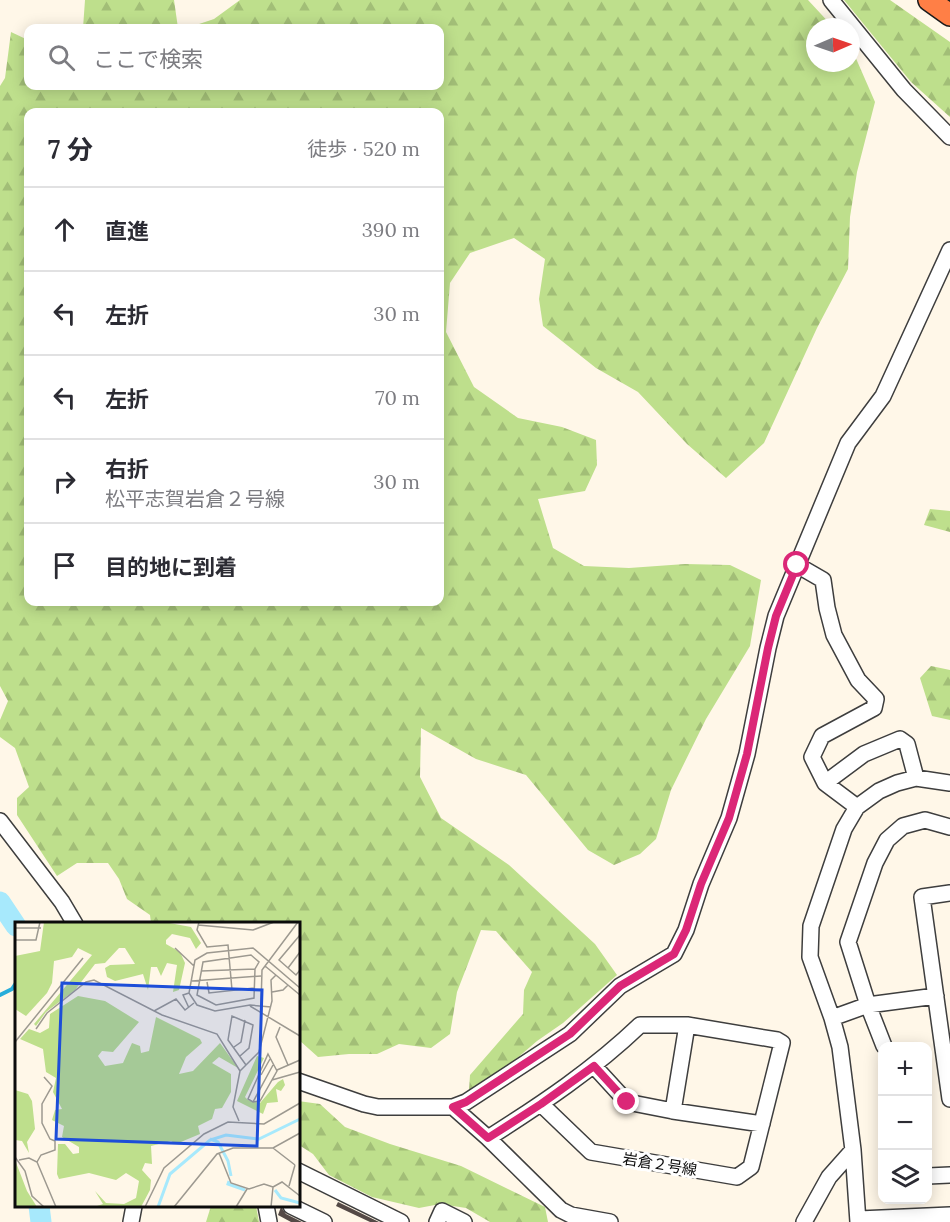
<!DOCTYPE html>
<html lang="ja">
<head>
<meta charset="utf-8">
<style>
	:root { --surface:#fff; --page:#f7f7f7; --text:#2b2b33; --muted:#7c7c81; --line:#e1e1e2 }
	body { margin:0; font-family:Lora,"Noto Sans JP",serif; background:var(--page); color:var(--text) }
	.controls { position:absolute; right:18px; bottom:18px; display:grid; overflow:hidden; border-radius:12px; box-shadow:0 3px 15px #0003 }
	.controls button { width:54px; height:54px; display:grid; place-items:center; padding:0; border:0; border-bottom:2px solid var(--line); background:var(--surface); color:var(--text); font:30px sans-serif }
	.compass { position:absolute; left:806px; top:18px; width:54px; height:54px; border-radius:50%; background:var(--surface); box-shadow:0 3px 15px #0003; rotate:88deg }
	.stop { position:absolute; width:18px; height:18px; margin:-14px; border:4px solid #db2777; border-radius:50%; background:#fff }
	.stop.end { background:#db2777; border-color:#fff; box-shadow:0 2px 6px #0008 }
	.list { margin:0; padding:0; list-style:none }
	h2 { display:flex; justify-content:space-between; align-items:center; height:78px; margin:0; padding:0 24px; font-size:26px }
	h2 small { font-size:20px; font-weight:400; color:var(--muted) }
	.list li { display:grid; grid-template-columns:39px 1fr auto; gap:18px; align-items:center; box-sizing:border-box; height:84px; padding:0 24px; border-top:2px solid var(--line) }
	.list b { display:block; font-size:22px; white-space:nowrap }
	.list p { margin:0; font-size:20px; white-space:nowrap; color:var(--muted) }
	.list em { font-size:20px; font-style:normal; color:var(--muted) }
	.icon { flex:none; width:33px; height:33px; fill:none; stroke:currentColor; stroke-width:2; stroke-linecap:round; stroke-linejoin:round }
	.map { position:relative; flex:none; width:950px; height:1222px; overflow:hidden }
	.search { position:absolute; background:var(--surface); box-shadow:0 3px 15px #0003; left:24px; top:24px; width:420px; height:66px; display:flex; align-items:center; gap:15px; box-sizing:border-box; padding:0 21px; border-radius:12px; color:var(--muted); font-size:22px }
	.panel { position:absolute; background:var(--surface); box-shadow:0 3px 15px #0003; left:24px; top:108px; width:420px; height:498px; border-radius:12px }
	.map>svg:first-child { display:block }
	.forest { fill:url(#forest-firs); fill-rule:evenodd }
	.lines { fill:none; stroke-linecap:round; stroke-linejoin:round }
	.stream { stroke:#27adda; stroke-width:4 }
	.river { stroke:#a7e9fc; stroke-width:21 }
	.building { fill:#544946 }
	.minor-casing { stroke:#3e3e3e; stroke-width:18 }
	.highway-casing { stroke:#1c1c1c; stroke-width:24 }
	.minor { stroke:#fff; stroke-width:15 }
	.highway { stroke:#ff7f46; stroke-width:21 }
	.route { stroke:#db2777; stroke-width:8 }
	.labels { text-anchor:middle; dominant-baseline:central; stroke-width:6; stroke-linejoin:round; paint-order:stroke }
	.street-label { font-size:15px; fill:#0b0b0b; stroke:#fff }
	.inset-river { fill:none; stroke:#a7e9fc; stroke-width:3 }
	.inset-road { fill:none; stroke:#9d9990; stroke-width:1.5 }
	.view { fill:#1d4ed8; fill-opacity:0.15; stroke:#1d4ed8; stroke-width:3 }
	.inset-edge { fill:none; stroke:#0b0b0b; stroke-width:3 }
</style>
</head>
<body>
<div class="map">
<svg width="950" height="1222" viewBox="0 0 950 1222">
	<defs>
		<pattern id="forest-firs" width="22" height="20" patternUnits="userSpaceOnUse" patternTransform="scale(1.5)"><rect width="22" height="20" fill="#bedf8c"/><path d="M5 1l3.5 6h-7zM16 11l3.5 6h-7z" fill="#a2be77"/></pattern>
	</defs>
	<rect width="100%" height="100%" fill="#fff7e8"/>
	<path class="forest" d="M 85,0 L 174,0 L 178,28 L 83,28 Z
		M 240,0 L 808,0 L 833,27 L 815,27 L 815,63 L 851,63 L 851,47 L 875,102 L 857,172 L 850,217 L 848,269 L 817,328 L 764,443 L 726,478 L 687,444 L 638,392 L 596,368 L 543,326 L 539,299 L 545,259 L 514,238 L 470,253 L 450,283 L 446,332 L 474,387 L 518,418 L 562,427 L 596,440 L 597,465 L 585,491 L 538,499 L 553,548 L 584,566 L 629,568 L 685,564 L 730,565 L 761,580 L 750,646 L 706,719 L 671,790 L 656,839 L 640,854 L 614,865 L 588,850 L 526,775 L 476,759 L 421,728 L 420,777 L 441,818 L 509,865 L 595,944 L 617,975 L 563,1023 L 537,1041 L 500,1073 L 469,1090 L 470,1075 L 523,1014 L 524,990 L 532,972 L 496,931 L 481,930 L 457,992 L 450,1034 L 431,1048 L 399,1044 L 377,1054 L 349,1054 L 318,1057 L 299,1040 L 298,924 L 151,923 L 150,915 L 127,899 L 119,879 L 108,863 L 77,863 L 57,876 L 17,815 L 17,798 L 29,787 L 15,748 L 0,737 L 0,720 L 8,701 L 0,686 L 0,86 L 5,78 L 11,32 L 28,40 L 28,86 L 440,86 L 440,28 L 187,28 L 214,19 ZM 28,112 L 440,112 L 440,602 L 28,602 Z
		M 844,0 L 890,0 L 950,42 L 950,117 L 911,82 Z
		M 930,509 L 950,511 L 950,532 L 924,525 Z
		M 931,666 L 950,670 L 950,720 L 932,716 L 920,678 Z
		M 298,1101 L 320,1104 L 345,1127 L 390,1144 L 461,1166 L 545,1207 L 548,1222 L 490,1222 L 466,1208 L 440,1204 L 419,1208 L 372,1197 L 329,1175 L 313,1154 L 299,1145 Z
		M 211,1206 L 256,1206 L 259,1222 L 206,1222 Z"/>
	<g class="lines">
		<path class="stream" d="M 0,995 L 12,989 L 16,983"/>
		<path class="river" d="M 0,902 L 16,926
			M 39,1206 L 41,1222"/>
	</g>
	<path class="building" d="M 338,1202 L 379,1222 L 370,1222 L 336,1206 Z
		M 281,1207 L 286,1214 L 302,1222 L 291,1222 L 278,1215 Z"/>
	<g class="lines">
		<defs>
			<path id="minor" d="M 831,0 L 904,90 L 950,137
				M 797,565 L 823,580 L 827,608 L 834,635 L 858,680 L 876,699 L 874,708 L 822,736 L 812,757 L 825,783 L 857,807
				M 825,783 L 864,754 L 900,739 L 907,744 L 916,778
				M 0,821 L 62,902 L 75,924
				M 950,893 L 922,897 L 950,1099
				M 832,1018 L 868,1005 L 936,996
				M 884,1046 L 868,1005 L 848,942 L 875,863 L 887,840 L 903,826 L 925,820 L 950,827
				M 594,1066 L 627,1102 L 673,1111 L 762,1124
				M 298,1081 L 364,1104 L 378,1107 L 453,1107 L 466,1102 L 570,1034 L 620,986 L 674,954 L 686,930 L 701,884 L 729,818 L 747,754 L 768,648 L 776,616 L 848,443 L 883,396 L 950,250
				M 453,1107 L 488,1138 L 561,1210 L 571,1215 L 610,1222
				M 673,1111 L 687,1025
				M 488,1138 C 542,1104 594,1069 640,1025 L 687,1025 L 777,1040 L 782,1043 L 751,1167 L 737,1177 L 591,1152 L 541,1104
				M 298,1171 L 401,1222
				M 928,1176 L 950,1175
				M 266,1206 L 269,1222
				M 291,1206 L 324,1222
				M 859,1219 L 950,1215
				M 131,1222 L 134,1206
				M 437,1222 L 442,1211 L 464,1222
				M 804,1222 L 829,1177 L 853,1150
				M 858,1222 L 853,1150 L 840,1047 L 832,1018 L 810,957 L 811,926 L 844,829 L 857,807 L 879,791 L 897,783 L 916,778 L 950,783"/>
			<path id="highway" d="M 929,0 L 950,15"/>
		</defs>
		<use href="#minor" class="minor-casing"/>
		<use href="#highway" class="highway-casing"/>
		<use href="#minor" class="minor"/>
		<use href="#highway" class="highway"/>
	</g>
	<g class="lines">
		<path class="route" d="M 627,1102 L 594,1066 L 541,1104 L 488,1138 L 453,1107 L 466,1102 L 570,1034 L 620,986 L 674,954 L 686,930 L 701,884 L 729,818 L 747,754 L 768,648 L 776,616 L 797,565"/>
	</g>
	<g class="labels">
		<g class="street-label">
			<text transform="translate(660 1164) rotate(9)">岩倉２号線</text>
		</g>
	</g>
	<g transform="translate(15 922)">
		<rect width="285" height="285" fill="#fff7e8"/>
		<path d="M 29,0 L 149,0 L 176,5 L 186,21 L 181,27 L 175,16 L 157,12 L 151,18 L 151,22 L 165,30 L 170,41 L 164,68 L 158,70 L 162,43 L 152,41 L 146,54 L 142,45 L 136,45 L 133,68 L 128,52 L 100,59 L 92,55 L 90,46 L 95,43 L 120,42 L 110,26 L 104,26 L 90,41 L 80,42 L 60,68 L 31,90 L 21,104 L 19,102 L 77,33 L 63,26 L 57,35 L 39,39 L 37,61 L 32,71 L 11,94 L 0,87 L 0,34 L 25,29 ZM 63,74 L 90,79 L 124,100 L 98,130 L 87,129 L 83,134 L 90,144 L 108,141 L 117,121 L 125,124 L 126,131 L 134,129 L 141,95 L 185,117 L 187,121 L 171,135 L 164,152 L 178,149 L 205,121 L 223,146 L 204,135 L 197,141 L 216,152 L 216,170 L 207,186 L 200,187 L 197,197 L 183,204 L 185,212 L 161,222 L 156,219 L 136,224 L 137,242 L 130,241 L 127,248 L 136,258 L 135,268 L 126,285 L 79,285 L 88,282 L 80,269 L 91,281 L 109,282 L 121,276 L 124,259 L 111,251 L 101,258 L 74,251 L 44,257 L 42,252 L 43,222 L 50,222 L 58,232 L 64,231 L 64,225 L 47,215 L 49,204 L 37,198 L 40,188 L 47,187 L 38,170 L 41,156 L 31,150 L 28,127 L 5,117 L 14,107 L 25,111 L 34,106 L 35,92 ZM 242,134 L 249,136 L 230,175 L 233,178 L 245,181 L 263,160 L 268,157 L 270,163 L 266,169 L 261,167 L 263,180 L 252,181 L 248,192 L 222,179 ZM 0,168 L 13,172 L 17,179 L 20,207 L 12,220 L 14,231 L 7,219 L 0,218 ZM 0,238 L 12,269 L 22,285 L 0,285 Z" fill="#bedf8c"/>
		<path class="inset-river" d="M 195,217 L 203,220 L 213,239 L 216,254M 214,259 L 213,262 L 230,268M 260,268 L 266,276 L 285,281M 143,285 L 155,252 L 195,218 L 211,213 L 244,217 L 285,197"/>
		<path class="inset-road" d="M 184,0 L 182,8 L 192,25 L 213,23 L 217,68M 183,3 L 238,8 L 259,0M 0,6 L 26,6M 285,13 L 264,38 L 281,53 L 285,48M 0,18 L 21,18 L 25,0M 160,26 L 179,44M 236,33 L 244,40 L 240,47 L 239,76 L 201,83 L 182,73 L 188,40 ZM 250,44 L 285,73M 273,46 L 285,30M 186,49 L 240,47M 177,59 L 246,54M 192,60 L 194,71 L 239,66M 257,70 L 268,68 L 273,63M 174,71 L 168,73 L 174,86M 246,83 L 247,48 L 283,0M 235,84 L 285,114M 256,85 L 235,83 L 200,89 L 182,83 L 174,71 L 180,38 L 192,31 L 238,26 L 285,66M 139,89 L 161,77 L 170,88 L 179,81M 265,105 L 261,115 L 273,143M 21,107 L 32,91 L 71,60 L 79,58 L 147,93 L 202,112 L 225,149M 0,120 L 68,36M 219,125 L 226,120 L 230,98M 253,132 L 262,149 L 245,179 L 238,180 L 233,177 ZM 225,134 L 234,126 L 238,103 L 217,94 L 213,118 L 231,143M 262,148 L 285,138M 225,149 L 244,130 L 257,79 L 256,58 L 261,53M 246,153 L 255,137M 257,158 L 285,150M 238,180 L 258,143M 224,199 L 218,185 L 225,149M 258,226 L 280,243M 204,231 L 216,261 L 234,267 L 249,262 L 258,265M 0,235 L 10,249 L 17,274 L 29,285M 4,238 L 14,236 L 22,240 L 41,285M 22,240 L 26,233 L 40,228 L 40,219 L 35,217 L 27,201 L 27,182 L 37,164 L 29,155M 274,264 L 280,243M 258,265 L 267,260 L 285,274M 130,285 L 149,246 L 189,212 L 213,200 L 249,202 L 285,181M 159,285 L 202,232 L 218,226 L 258,226 L 285,211M 221,285 L 232,267M 256,285 L 258,265"/>
		<path class="view" d="M 47,61 L 247,68 L 242,224 L 41,217 Z"/>
		<rect width="285" height="285" class="inset-edge"/>
	</g>
</svg>
<div class="controls">
<button>+</button>
<button>−</button>
<button><svg class="icon" aria-label="layers" viewBox="0 0 24 24"><path d="M12 4l9 5-9 5-9-5zM3 14l9 5 9-5"/></svg></button>
</div>
<svg class="compass" viewBox="-18 -18 36 36"><path d="M0-13l5 13h-10z" fill="#e53935"/><path d="M0 13l5-13h-10z" fill="#7c7c81"/></svg>
<div class="stop" style="left:797px;top:565px"></div>
<div class="stop end" style="left:627px;top:1102px"></div>
<div class="search"><svg class="icon" aria-label="search" viewBox="0 0 24 24"><circle cx="10" cy="10" r="6"/><path d="M15 15l6 6"/></svg>ここで検索</div>
<section class="panel">
<h2>7 分<small>徒歩 · 520 m</small></h2>
<ul class="list">
<li><svg class="icon" aria-label="ahead" viewBox="0 0 24 24"><path d="M12 20V5M6 11l6-6 6 6"/></svg><div><b>直進</b></div><em>390 m</em></li>
<li><svg class="icon" aria-label="left" viewBox="0 0 24 24"><path d="M17 20v-9H6M10 6l-5 5 5 5"/></svg><div><b>左折</b></div><em>30 m</em></li>
<li><svg class="icon" aria-label="left" viewBox="0 0 24 24"><path d="M17 20v-9H6M10 6l-5 5 5 5"/></svg><div><b>左折</b></div><em>70 m</em></li>
<li><svg class="icon" aria-label="right" viewBox="0 0 24 24"><path d="M7 20v-9h11M14 6l5 5-5 5"/></svg><div><b>右折</b><p>松平志賀岩倉２号線</p></div><em>30 m</em></li>
<li><svg class="icon" aria-label="arrive" viewBox="0 0 24 24"><path d="M6 21V4h12l-3 4 3 4H6"/></svg><div><b>目的地に到着</b></div></li>
</ul>
</section>
</div>
</body>
</html>
